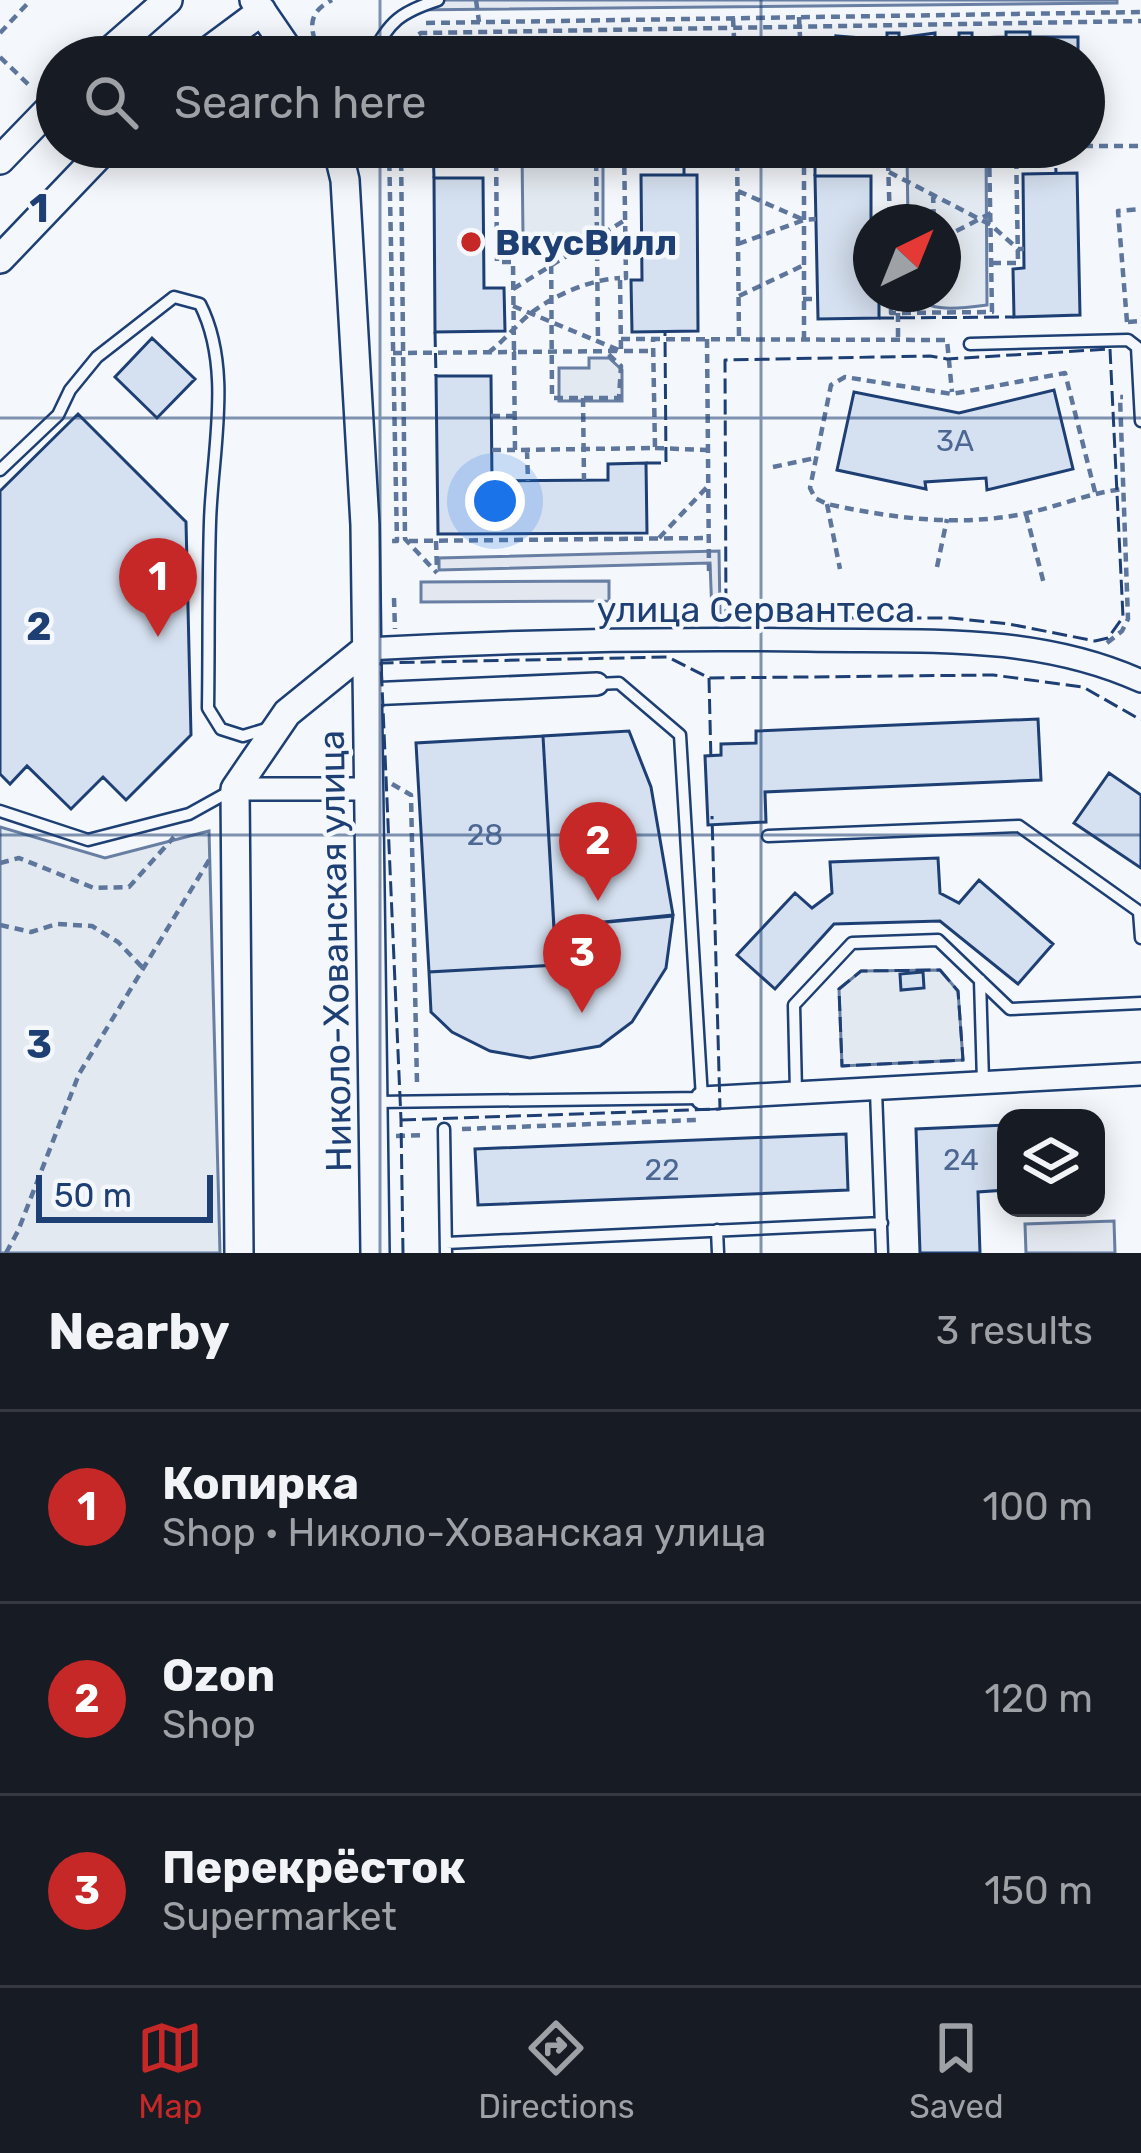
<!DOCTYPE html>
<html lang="en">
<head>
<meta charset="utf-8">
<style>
	:root { --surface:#171b24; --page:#20242c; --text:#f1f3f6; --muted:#9ea1a6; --line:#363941; --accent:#c62828 }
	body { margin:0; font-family:Rubik,sans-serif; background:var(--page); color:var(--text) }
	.controls { position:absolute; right:36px; bottom:36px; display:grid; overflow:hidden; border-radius:24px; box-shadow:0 6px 30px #0003 }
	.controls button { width:108px; height:108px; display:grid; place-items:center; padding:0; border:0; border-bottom:3px solid var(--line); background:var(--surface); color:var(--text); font:60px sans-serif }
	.compass { position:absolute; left:853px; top:204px; width:108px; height:108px; border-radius:50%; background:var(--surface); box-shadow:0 6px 30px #0003; rotate:43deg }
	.scale { position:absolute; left:36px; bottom:30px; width:177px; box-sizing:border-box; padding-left:12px; border:6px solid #1d3f73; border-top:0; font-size:33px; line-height:42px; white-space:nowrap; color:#1d3f73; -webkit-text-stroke:9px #f4f7fb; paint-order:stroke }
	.you { position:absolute; left:495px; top:501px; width:42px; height:42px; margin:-30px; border:9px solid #fff; border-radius:50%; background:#1a73e8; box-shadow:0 0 0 18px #1a73e833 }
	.badge { display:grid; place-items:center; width:78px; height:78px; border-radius:50%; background:var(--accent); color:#fff; font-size:39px; font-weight:700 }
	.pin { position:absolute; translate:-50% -99px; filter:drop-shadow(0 3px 6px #0008) }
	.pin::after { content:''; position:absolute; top:63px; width:42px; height:36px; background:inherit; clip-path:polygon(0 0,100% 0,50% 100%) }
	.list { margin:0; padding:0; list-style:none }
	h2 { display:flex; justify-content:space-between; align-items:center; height:156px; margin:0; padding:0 48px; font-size:51px }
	h2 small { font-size:39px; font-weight:400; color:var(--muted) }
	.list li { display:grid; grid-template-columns:78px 1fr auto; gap:36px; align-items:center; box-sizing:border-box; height:192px; padding:0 48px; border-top:3px solid var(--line) }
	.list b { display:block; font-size:45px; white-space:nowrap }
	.list p { margin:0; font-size:39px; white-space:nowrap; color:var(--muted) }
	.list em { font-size:39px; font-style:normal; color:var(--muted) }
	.icon { flex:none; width:66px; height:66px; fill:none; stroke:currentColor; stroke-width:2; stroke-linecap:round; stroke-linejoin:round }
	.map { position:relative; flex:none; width:1141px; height:1253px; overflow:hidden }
	.search { position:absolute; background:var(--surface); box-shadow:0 6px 30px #0003; left:36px; right:36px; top:36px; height:132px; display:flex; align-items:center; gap:30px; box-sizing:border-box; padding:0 42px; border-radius:66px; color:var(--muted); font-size:45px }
	.sheet { height:732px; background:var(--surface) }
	nav { display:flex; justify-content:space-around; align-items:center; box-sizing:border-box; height:168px; border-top:3px solid var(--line); background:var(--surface); font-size:33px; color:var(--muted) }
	nav a { display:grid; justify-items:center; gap:6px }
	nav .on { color:var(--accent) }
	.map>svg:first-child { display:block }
	.green { fill:#e3e9f0; stroke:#687fa3; stroke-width:3 }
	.parking { fill:#e3e8f0; stroke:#687fa3; stroke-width:3 }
	.building { fill:#d5e0f0; stroke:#1d3f73; stroke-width:3 }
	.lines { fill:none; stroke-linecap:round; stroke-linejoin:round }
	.service-casing { stroke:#1d3f73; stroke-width:15 }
	.minor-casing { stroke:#1d3f73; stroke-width:26 }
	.tertiary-casing { stroke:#1d3f73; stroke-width:32 }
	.path { stroke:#5e769c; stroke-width:4.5; stroke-dasharray:9 6; stroke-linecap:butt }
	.service { stroke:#f4f7fb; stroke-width:10 }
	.minor { stroke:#f4f7fb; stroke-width:21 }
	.tertiary { stroke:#f4f7fb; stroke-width:27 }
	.fence { stroke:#1d3f73; stroke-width:3; stroke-dasharray:15 6; stroke-linecap:butt }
	.grid { fill:none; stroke:#1d3f73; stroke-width:3; stroke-opacity:0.55 }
	.poi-dot { fill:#c62828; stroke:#f4f7fb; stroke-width:4.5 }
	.labels { text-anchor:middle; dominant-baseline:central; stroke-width:9; stroke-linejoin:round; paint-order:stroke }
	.number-label { font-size:30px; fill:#4b6792 }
	.poi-label { font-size:36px; font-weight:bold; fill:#1d3f73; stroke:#f4f7fb; text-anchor:start }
	.street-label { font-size:36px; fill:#1d3f73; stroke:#f4f7fb }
	.grid-label { font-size:39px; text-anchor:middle; font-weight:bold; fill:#1d3f73; stroke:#f4f7fb; stroke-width:9; stroke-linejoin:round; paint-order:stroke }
</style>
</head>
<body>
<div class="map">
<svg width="1141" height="1253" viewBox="0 0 1141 1253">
	<rect width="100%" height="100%" fill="#f4f7fb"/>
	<path class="green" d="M 910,147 L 986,147 L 987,305 C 965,308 926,314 915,294 L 943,294 L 943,222 L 908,222 L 907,153 Z
		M 603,150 L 603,235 L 523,236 L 522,151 Z
		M 589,358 L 609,358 L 622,370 L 622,401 L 559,401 L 559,368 L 589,368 Z
		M 0,827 L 105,858 L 209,831 L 220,1253 L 0,1253 Z
		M 940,970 L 958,991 L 963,1060 L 842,1066 L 839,989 L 861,971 Z"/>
	<path class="parking" d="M 438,0 L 1117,0 L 1117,3 L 407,10 Z
		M 719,551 L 720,613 L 712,613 L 710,563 L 439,570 L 439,558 Z
		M 609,581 L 609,601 L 421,602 L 421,582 Z
		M 1114,1221 L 1115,1253 L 1026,1253 L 1025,1224 Z"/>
	<path class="building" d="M 1006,32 L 1030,32 L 1030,37 L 1078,37 L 1078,57 L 813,57 L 813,44 L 837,44 L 836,36 L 887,40 L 887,33 L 899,33 L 899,38 L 935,33 L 935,39 L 959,39 L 959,33 L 972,33 L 972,38 L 1006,37 Z
		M 698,39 L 698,57 L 432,57 L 432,42 Z
		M 1077,173 L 1080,315 L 1014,317 L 1013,269 L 1024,268 L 1023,174 Z
		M 641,175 L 697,175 L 698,331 L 632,332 L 631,280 L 642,280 Z
		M 815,176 L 871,176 L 871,294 L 879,294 L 879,318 L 818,319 Z
		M 434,178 L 483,178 L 484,288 L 504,288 L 505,331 L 435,332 Z
		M 152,338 L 195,379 L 157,418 L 115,377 Z
		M 436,376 L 491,376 L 492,481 L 608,480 L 608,464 L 646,463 L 647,533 L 438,534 Z
		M 1054,390 L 1073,469 L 987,490 L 986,478 L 925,482 L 926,489 L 837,470 L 854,392 L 959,413 Z
		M 78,414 L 186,522 L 191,735 L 126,800 L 103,777 L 71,809 L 27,766 L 10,784 L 0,774 L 0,491 Z
		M 1038,719 L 1041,780 L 765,792 L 766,822 L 708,825 L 705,756 L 721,755 L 721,744 L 756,743 L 756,731 Z
		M 629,731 L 651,787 L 673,915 L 554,927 L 543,736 Z
		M 543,736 L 556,965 L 429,972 L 416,743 Z
		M 1109,773 L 1141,795 L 1141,868 L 1074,823 Z
		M 938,858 L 940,893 L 959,903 L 979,880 L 1053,944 L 1018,984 L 940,921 L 834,924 L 775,989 L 737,955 L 795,893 L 812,908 L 832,893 L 830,862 Z
		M 673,916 L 666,968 L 632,1022 L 600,1046 L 530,1058 L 490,1051 L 452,1032 L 431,1012 L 429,972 L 556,965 L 554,927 Z
		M 923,972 L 924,988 L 901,990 L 900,974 Z
		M 1006,1125 L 1006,1190 L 978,1192 L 980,1253 L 920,1253 L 916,1129 Z
		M 846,1134 L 848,1190 L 478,1205 L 475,1149 Z"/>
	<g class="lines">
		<defs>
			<path id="service" d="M 371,57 C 389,21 401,12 438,0
				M 970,344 L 1128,340 L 1137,347 L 1141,421
				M 0,470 L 58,415 L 70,390 L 97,357 L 174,297 L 200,304 C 233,369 212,451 210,522 C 208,584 209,646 208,708 L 221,729 L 243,736 L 266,729
				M 0,811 L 88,840 L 189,814 L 234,789
				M 768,836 L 1019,826 L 1141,913
				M 1139,912 L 1141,938
				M 980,980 L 983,1081
				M 876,1091 L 882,1253
				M 796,1092 L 794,1005 L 852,943 L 938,940 L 1010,1009 L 1141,1003
				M 377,1102 L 702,1098 L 680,735 L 619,683 L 597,684
				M 444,1129 L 446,1253
				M 717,1230 L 718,1253
				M 446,1243 L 882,1223"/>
			<path id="minor" d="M 366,649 C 512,641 660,638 807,640 C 921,642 1035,633 1141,681
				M 368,694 L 597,684
				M 235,789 L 369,789
				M 702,1098 L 1141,1074"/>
			<path id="tertiary" d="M 254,0 L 293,57
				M 103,57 L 168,0
				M 200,57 L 262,11
				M 337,147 L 345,180 L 365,525 L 375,1253
				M 0,160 L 57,101
				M 0,259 L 107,147
				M 239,1253 L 235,789 L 287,713 L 366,649"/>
		</defs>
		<use href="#service" class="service-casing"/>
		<use href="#minor" class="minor-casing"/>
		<use href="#tertiary" class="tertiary-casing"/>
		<path class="path" d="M 476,0 L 479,22
			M 799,17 L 801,57
			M 733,18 L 735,57
			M 426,23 L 1141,12
			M 0,33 L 28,3
			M 315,40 C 308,21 314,9 332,0
			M 0,57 L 32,88
			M 401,57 L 407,42 L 421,33 L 1141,21
			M 1084,146 L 1141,146
			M 389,147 L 397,541 L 392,541 L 392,545
			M 401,147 L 405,539 L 437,573
			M 496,147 L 497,262 L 513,262 L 514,352 L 621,351 L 620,278 L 626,278 L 624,147
			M 596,147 L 598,342
			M 637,147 L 637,165
			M 737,147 L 739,339
			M 808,147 L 815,160
			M 888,162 L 890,222
			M 624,165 L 888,159 L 888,147
			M 889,172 L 991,225 L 1018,249 L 1024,249
			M 738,191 L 804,220
			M 933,194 L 934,222
			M 551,235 L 552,398 L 619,398 L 621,366 L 605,351
			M 943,238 L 991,213
			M 738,244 L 804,220 L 816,219
			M 992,263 L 1018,263 L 1016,147
			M 513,289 L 625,220
			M 891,294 L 891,313 L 992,312 L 989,147
			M 739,296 L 804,265
			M 803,299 L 817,299
			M 513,306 L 621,351 L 654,351
			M 898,313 L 898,338
			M 1127,322 L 1118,211 L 1141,209
			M 1128,322 L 1141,321
			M 621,339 L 947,340 L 952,392
			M 707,339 L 709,571
			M 804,340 L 804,147
			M 393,353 L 514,352 L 515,450 L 655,448 L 653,339
			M 488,353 C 504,341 516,325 531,313 C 554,295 592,279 620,278
			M 583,398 L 584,480
			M 491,416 L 514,416
			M 655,448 L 708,450
			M 492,450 L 515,450
			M 527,450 L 528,481
			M 773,467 L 815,458
			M 1095,492 L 1065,373 L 952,394 L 845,377 L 831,385 L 810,488 L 815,498 L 827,504 C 892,518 957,527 1023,514 C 1057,507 1088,493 1123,489
			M 827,504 L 840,569
			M 1026,514 L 1044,584
			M 659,538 L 708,486
			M 409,541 L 709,538
			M 436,541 L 437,571
			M 937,567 L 947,519
			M 394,598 L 395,629
			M 1107,643 L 1122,631 L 1128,619 L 1120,397 L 1123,397
			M 392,784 L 411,795 L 417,1084
			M 0,863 L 19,858 L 94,888 L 129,887 L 174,837
			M 0,925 L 31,932 L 57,924 L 92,926 L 118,942 L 143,968
			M 462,1129 L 696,1120
			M 396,1136 L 426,1135
			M 6,1253 L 18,1231 L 79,1074 L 211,857"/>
		<use href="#service" class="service"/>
		<use href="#minor" class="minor"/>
		<use href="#tertiary" class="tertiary"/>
		<path class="fence" d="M 433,147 L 434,178
			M 684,147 L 684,175
			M 815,147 L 815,176
			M 1055,147 L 1056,173
			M 879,318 L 1014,317
			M 435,332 L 436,376
			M 1110,349 L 1123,617 L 1108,638 L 1095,641 L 1009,624 L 951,618 L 726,618 L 725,360 L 930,356 L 947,359 Z
			M 646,463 L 666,463 L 665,333
			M 709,678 L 711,762
			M 940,970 L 958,991 L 963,1060 L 842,1066 L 839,989 L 861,971 Z
			M 401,1120 L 720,1109 L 712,816
			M 403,1253 L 401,1120 L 381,663 L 668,657 L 709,678 L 993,675 L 1083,687 L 1141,720"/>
	</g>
	<path class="grid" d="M 380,0 L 380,57M 761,0 L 761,57M 380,147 L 380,1253M 761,147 L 761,1253M 0,418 L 1141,418M 0,835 L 1141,835"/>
	<circle class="poi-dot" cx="471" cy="242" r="12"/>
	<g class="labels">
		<g class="number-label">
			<text x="955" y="441">3А</text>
			<text x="485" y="835">28</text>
			<text x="961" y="1160">24</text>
			<text x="662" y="1170">22</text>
		</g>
		<g class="poi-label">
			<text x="495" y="242">ВкусВилл</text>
		</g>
		<g class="street-label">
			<text x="756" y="609">улица Сервантеса</text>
			<text transform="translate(335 951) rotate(-91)">Николо-Хованская улица</text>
		</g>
	</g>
	<g class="grid-label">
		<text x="39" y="222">1</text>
		<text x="39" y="640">2</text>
		<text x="39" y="1058">3</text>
	</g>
</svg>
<div class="controls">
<button><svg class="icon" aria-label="layers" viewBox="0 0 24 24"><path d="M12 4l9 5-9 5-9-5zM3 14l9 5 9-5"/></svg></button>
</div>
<svg class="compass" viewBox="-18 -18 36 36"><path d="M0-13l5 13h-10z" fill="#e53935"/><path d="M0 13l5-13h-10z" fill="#9ea1a6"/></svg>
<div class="scale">50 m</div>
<div class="you"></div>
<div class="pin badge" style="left:158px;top:637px">1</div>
<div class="pin badge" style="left:598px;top:901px">2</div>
<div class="pin badge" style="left:582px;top:1013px">3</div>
<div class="search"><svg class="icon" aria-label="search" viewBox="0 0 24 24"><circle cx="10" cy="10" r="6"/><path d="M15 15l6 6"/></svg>Search here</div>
</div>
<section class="sheet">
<h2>Nearby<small>3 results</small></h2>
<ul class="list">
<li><span class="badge">1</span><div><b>Копирка</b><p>Shop · Николо-Хованская улица</p></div><em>100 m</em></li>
<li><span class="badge">2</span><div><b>Ozon</b><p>Shop</p></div><em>120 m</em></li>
<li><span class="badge">3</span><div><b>Перекрёсток</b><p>Supermarket</p></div><em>150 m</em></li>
</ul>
</section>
<nav>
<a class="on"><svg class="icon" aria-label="map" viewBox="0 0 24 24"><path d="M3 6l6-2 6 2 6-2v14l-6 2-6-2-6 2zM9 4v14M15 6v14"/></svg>Map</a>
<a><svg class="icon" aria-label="directions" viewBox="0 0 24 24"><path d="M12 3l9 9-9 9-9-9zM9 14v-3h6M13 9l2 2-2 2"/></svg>Directions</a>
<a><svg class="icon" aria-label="saved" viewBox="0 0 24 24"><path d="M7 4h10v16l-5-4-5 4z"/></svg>Saved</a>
</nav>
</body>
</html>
